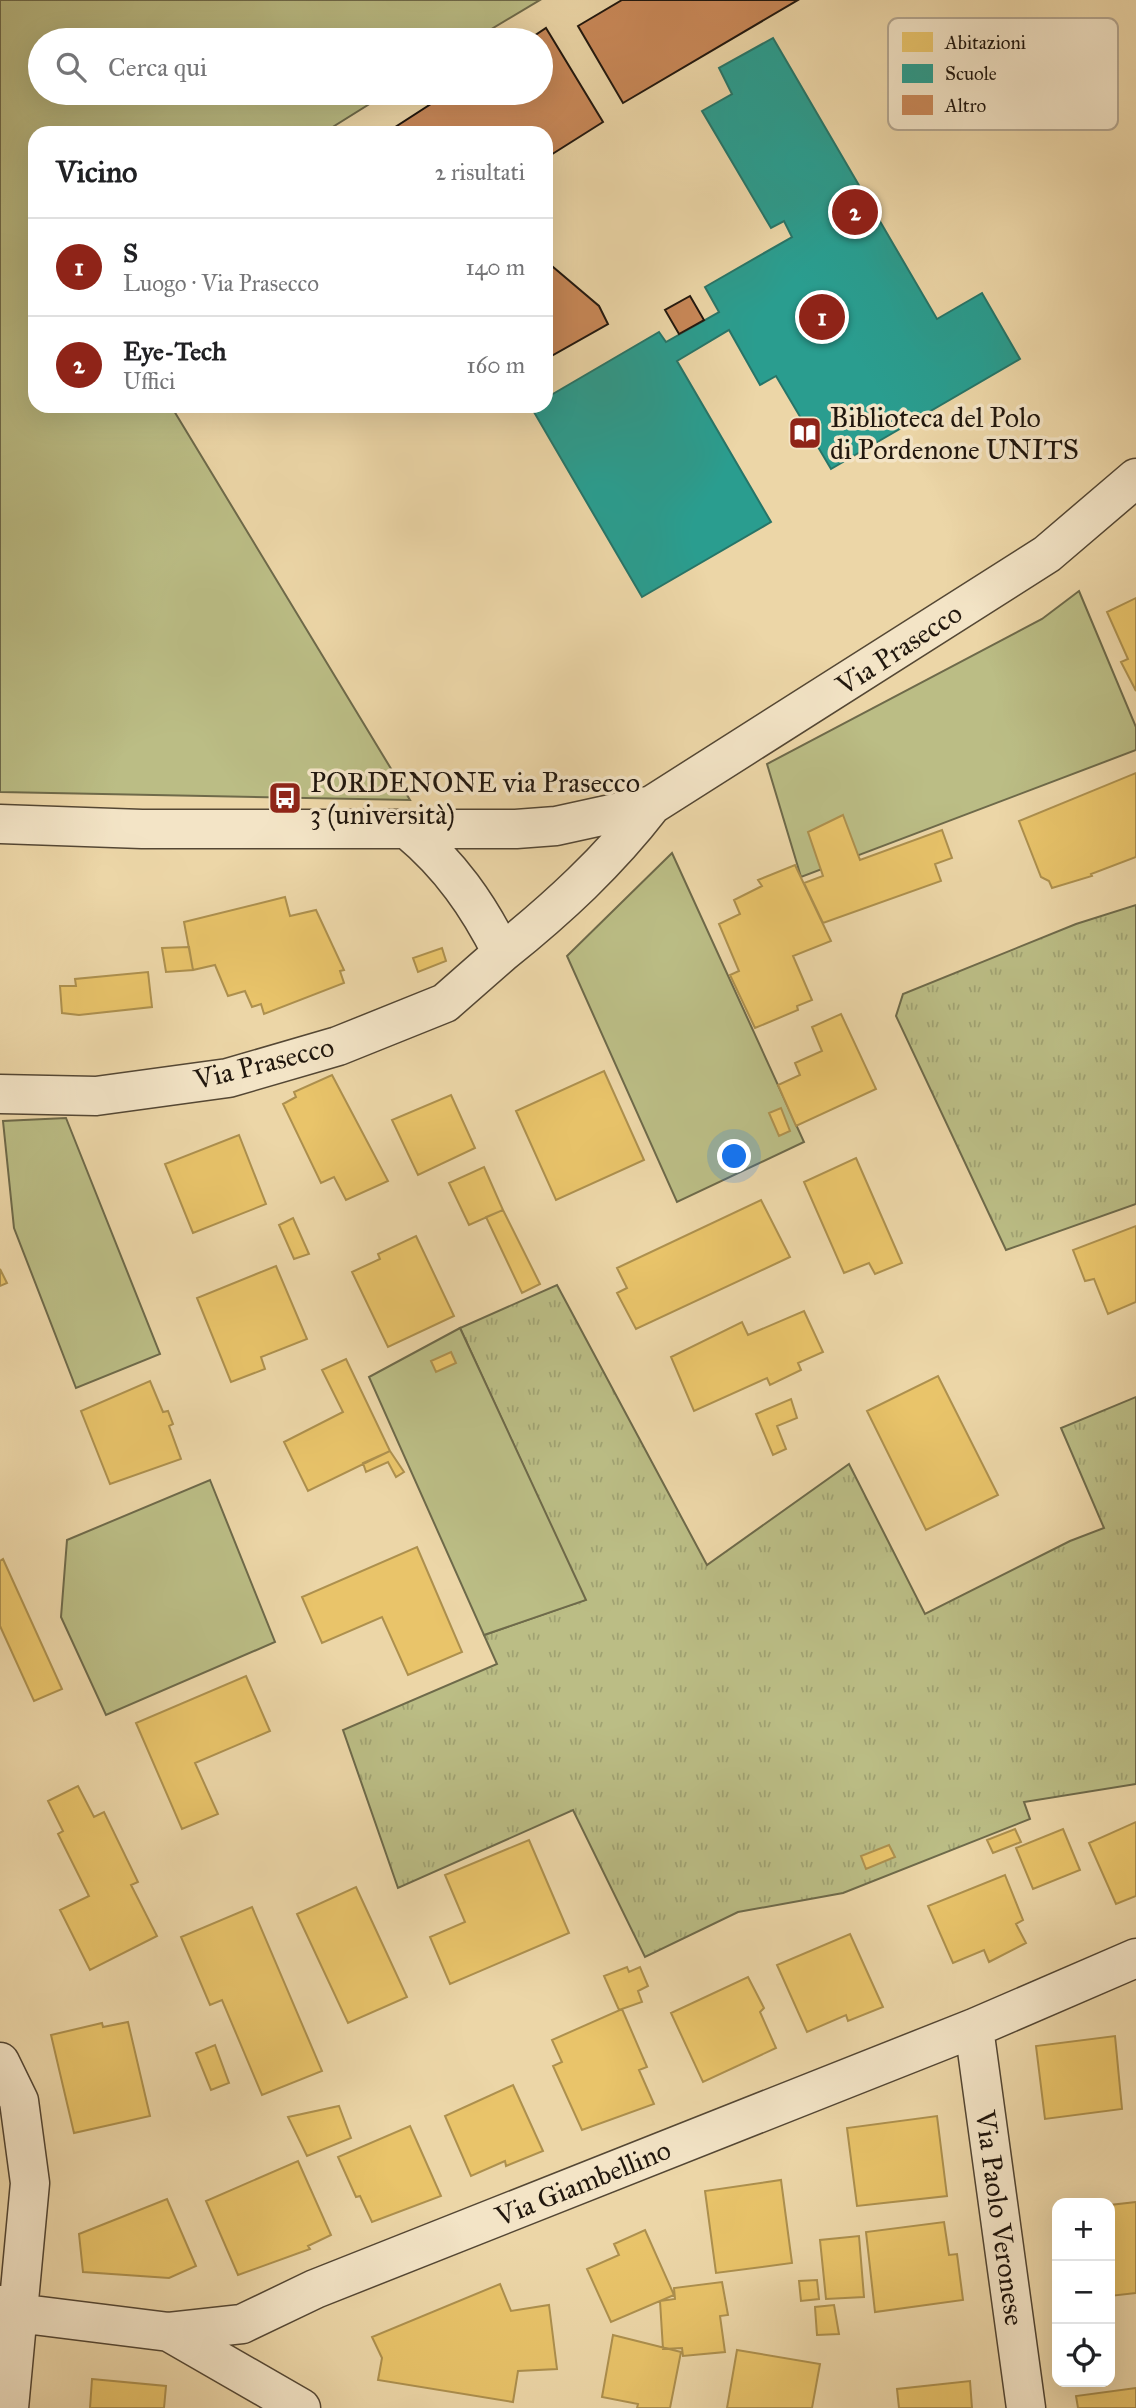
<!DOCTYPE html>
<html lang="it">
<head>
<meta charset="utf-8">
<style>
	:root { --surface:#fff; --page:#f2f2f2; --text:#202124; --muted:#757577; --line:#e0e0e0; --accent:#8f2418 }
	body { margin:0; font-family:"IM FELL Great Primer",serif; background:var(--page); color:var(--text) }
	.controls { position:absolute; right:21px; bottom:21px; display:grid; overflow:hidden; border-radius:14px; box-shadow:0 7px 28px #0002 }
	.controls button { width:63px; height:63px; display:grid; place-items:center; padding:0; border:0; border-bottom:2px solid var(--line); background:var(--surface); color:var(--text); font:35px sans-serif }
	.you { position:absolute; left:735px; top:1157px; width:24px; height:24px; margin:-18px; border:5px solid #fff; border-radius:50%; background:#1a73e8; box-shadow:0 0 0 10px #1a73e833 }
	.badge { display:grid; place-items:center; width:46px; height:46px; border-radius:50%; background:var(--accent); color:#fff; font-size:23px; font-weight:700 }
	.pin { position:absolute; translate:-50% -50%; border:4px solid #fff; box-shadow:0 2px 7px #0006 }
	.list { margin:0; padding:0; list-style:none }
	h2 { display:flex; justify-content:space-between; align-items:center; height:91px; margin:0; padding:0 28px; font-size:30px }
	h2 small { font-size:23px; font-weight:400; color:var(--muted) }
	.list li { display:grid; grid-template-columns:46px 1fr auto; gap:21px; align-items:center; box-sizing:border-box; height:98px; padding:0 28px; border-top:2px solid var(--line) }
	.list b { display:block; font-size:26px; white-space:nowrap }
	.list p { margin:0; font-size:23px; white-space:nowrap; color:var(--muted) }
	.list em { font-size:23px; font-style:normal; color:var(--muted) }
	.icon { flex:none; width:38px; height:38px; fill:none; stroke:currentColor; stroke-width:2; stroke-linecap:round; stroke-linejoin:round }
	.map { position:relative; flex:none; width:1136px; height:2408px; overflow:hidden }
	.search { position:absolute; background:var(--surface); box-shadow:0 7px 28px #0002; left:28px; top:28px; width:525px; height:77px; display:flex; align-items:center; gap:18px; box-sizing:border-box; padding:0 24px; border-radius:38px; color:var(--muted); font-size:26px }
	.panel { position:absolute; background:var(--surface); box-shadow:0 7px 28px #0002; left:28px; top:126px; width:525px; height:287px; border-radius:21px }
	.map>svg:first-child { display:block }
	.grass { fill:url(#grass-tufts); stroke:#6e6a4a; stroke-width:2 }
	.garden { fill:#bbbd85; stroke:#6e6a4a; stroke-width:2 }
	.homes { fill:#e9c46a; stroke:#ad904e; stroke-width:2 }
	.schools { fill:#2a9d8f; stroke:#277568; stroke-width:2 }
	.building { fill:#c98858; stroke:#21170e; stroke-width:2 }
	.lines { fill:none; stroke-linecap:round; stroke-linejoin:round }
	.street-casing { stroke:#544734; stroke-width:41 }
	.street { stroke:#f3e4c6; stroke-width:38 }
	.labels { text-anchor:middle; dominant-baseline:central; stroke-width:7; stroke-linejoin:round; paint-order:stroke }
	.poi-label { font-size:28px; fill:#21170e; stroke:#f3e4c6; text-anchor:start }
	.street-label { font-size:28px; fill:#21170e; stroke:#f3e4c6 }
	.key { fill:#f3e4c6; stroke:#b4a68f; stroke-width:2 }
	.key-label { font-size:19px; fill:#21170e }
</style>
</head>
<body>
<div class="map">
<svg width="1136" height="2408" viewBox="0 0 1136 2408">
	<defs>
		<pattern id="grass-tufts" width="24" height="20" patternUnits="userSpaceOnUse" patternTransform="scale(1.75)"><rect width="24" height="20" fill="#bbbd85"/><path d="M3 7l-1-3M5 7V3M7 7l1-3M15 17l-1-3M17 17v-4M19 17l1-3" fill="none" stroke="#a0a272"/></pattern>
	</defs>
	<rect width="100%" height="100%" fill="#ecd6a7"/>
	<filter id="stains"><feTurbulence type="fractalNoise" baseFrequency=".00286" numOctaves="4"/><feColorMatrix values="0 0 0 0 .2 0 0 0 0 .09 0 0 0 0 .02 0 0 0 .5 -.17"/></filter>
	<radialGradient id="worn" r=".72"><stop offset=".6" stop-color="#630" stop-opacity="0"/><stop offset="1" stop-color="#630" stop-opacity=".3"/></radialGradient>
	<path class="grass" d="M 1136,905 L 1136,1204 L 1006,1250 L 896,1016 L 903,994 L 1076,924 Z
		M 557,1285 L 707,1565 L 849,1464 L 925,1614 L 1070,1541 L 1104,1528 L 1061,1428 L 1136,1397 L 1136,1784 L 1024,1802 L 1030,1819 L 843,1893 L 738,1912 L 645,1957 L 573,1810 L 398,1888 L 343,1730 L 497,1664 L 484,1635 L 585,1600 L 460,1328 Z"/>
	<path class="garden" d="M 0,0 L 540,0 L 473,40 L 40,40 L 40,93 L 387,93 L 323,133 L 35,133 L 35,406 L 171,406 L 410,800 L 0,792 Z
		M 1079,591 L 1136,727 L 1136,750 L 801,877 L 767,764 L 1042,619 Z
		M 672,853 L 804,1142 L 677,1202 L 567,956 Z
		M 66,1118 L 160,1354 L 76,1388 L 14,1228 L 3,1121 Z
		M 460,1328 L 586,1600 L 484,1635 L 369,1377 Z
		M 210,1480 L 275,1642 L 106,1715 L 61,1617 L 67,1540 Z"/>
	<path class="homes" d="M 1136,598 L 1136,691 L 1121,662 L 1128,659 L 1107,612 Z
		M 1136,773 L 1136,857 L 1091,874 L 1092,876 L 1052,888 L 1049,881 L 1041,877 L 1019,821 Z
		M 843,815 L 860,860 L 942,830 L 952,858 L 935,864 L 941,881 L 823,923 L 804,883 L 823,876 L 808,832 Z
		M 795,865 L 831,941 L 793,956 L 812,1000 L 797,1006 L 798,1010 L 755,1028 L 730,975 L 739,971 L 719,924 L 740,914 L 734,900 L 762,886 L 758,880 Z
		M 285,897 L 290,916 L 316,910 L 344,970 L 340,971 L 344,983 L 264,1014 L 261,1004 L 252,1007 L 245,991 L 228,996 L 215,965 L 193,970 L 184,922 Z
		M 189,947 L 193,970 L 166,972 L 162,948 Z
		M 442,948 L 446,961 L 418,972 L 413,958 Z
		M 148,972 L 152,1007 L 79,1015 L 62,1013 L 60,986 L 76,986 L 75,979 Z
		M 841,1014 L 876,1089 L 796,1126 L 778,1085 L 800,1075 L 795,1063 L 822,1051 L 812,1027 Z
		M 604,1071 L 644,1160 L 556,1200 L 516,1111 Z
		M 332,1075 L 388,1181 L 346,1200 L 334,1177 L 321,1183 L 283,1104 L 296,1097 L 294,1092 Z
		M 451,1095 L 475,1148 L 418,1175 L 392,1120 Z
		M 781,1108 L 790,1131 L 779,1136 L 769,1113 Z
		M 239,1135 L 266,1204 L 193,1233 L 165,1164 Z
		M 856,1158 L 902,1263 L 875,1274 L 869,1263 L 844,1273 L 804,1182 Z
		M 484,1167 L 503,1210 L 469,1225 L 449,1183 Z
		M 761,1200 L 790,1257 L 636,1329 L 617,1293 L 627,1288 L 617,1268 Z
		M 503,1210 L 540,1284 L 522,1293 L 486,1217 Z
		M 293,1218 L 309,1254 L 294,1259 L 279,1225 Z
		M 1136,1226 L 1136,1302 L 1108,1314 L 1094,1279 L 1085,1281 L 1073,1250 Z
		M 416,1236 L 454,1316 L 388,1347 L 352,1272 L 380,1259 L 378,1254 Z
		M 276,1266 L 307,1339 L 261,1357 L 265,1369 L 231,1382 L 197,1298 Z
		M 0,1269 L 7,1283 L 0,1286 Z
		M 804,1311 L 823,1352 L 798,1363 L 801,1370 L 770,1385 L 767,1378 L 694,1411 L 671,1357 L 742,1322 L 748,1335 Z
		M 451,1352 L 456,1363 L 436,1372 L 431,1361 Z
		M 346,1359 L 390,1451 L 308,1491 L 284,1442 L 343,1412 L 322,1370 Z
		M 938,1376 L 998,1495 L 926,1530 L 867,1411 Z
		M 150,1381 L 163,1412 L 168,1411 L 173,1424 L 169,1426 L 181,1459 L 110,1484 L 81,1411 Z
		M 791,1399 L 797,1418 L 777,1426 L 786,1449 L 773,1455 L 756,1414 Z
		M 390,1451 L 404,1472 L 396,1477 L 388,1462 L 366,1472 L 363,1463 Z
		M 417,1547 L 462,1652 L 408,1675 L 382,1617 L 322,1643 L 302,1597 Z
		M 3,1559 L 62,1689 L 34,1701 L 0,1626 L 0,1561 Z
		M 246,1676 L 270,1731 L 195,1763 L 218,1814 L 182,1829 L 136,1723 Z
		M 78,1786 L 94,1817 L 104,1812 L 138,1882 L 131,1885 L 157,1936 L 90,1970 L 60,1910 L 89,1896 L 58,1834 L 63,1831 L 48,1801 Z
		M 1136,1822 L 1136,1896 L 1116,1904 L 1089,1843 Z
		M 1015,1829 L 1021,1842 L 993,1853 L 987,1840 Z
		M 1063,1829 L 1080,1870 L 1033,1889 L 1016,1848 Z
		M 529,1840 L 569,1933 L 450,1984 L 430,1937 L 465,1922 L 445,1875 Z
		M 889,1845 L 895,1857 L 866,1869 L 861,1856 Z
		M 1005,1875 L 1023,1920 L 1016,1924 L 1026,1943 L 989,1962 L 984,1950 L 953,1963 L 928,1906 Z
		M 356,1887 L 407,1997 L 348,2023 L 297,1914 Z
		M 252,1907 L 322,2071 L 262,2095 L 222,2000 L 210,2005 L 181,1937 Z
		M 850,1934 L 883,2007 L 848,2021 L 846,2015 L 807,2032 L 777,1965 Z
		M 627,1967 L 629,1972 L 640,1967 L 648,1986 L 638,1991 L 642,2002 L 619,2010 L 604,1976 Z
		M 748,1977 L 764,2008 L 760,2012 L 776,2048 L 703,2082 L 671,2013 Z
		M 622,2009 L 647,2067 L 639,2070 L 654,2104 L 582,2130 L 553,2066 L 562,2062 L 552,2040 Z
		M 128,2022 L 150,2116 L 74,2133 L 51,2035 L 102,2023 L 103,2027 Z
		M 1115,2036 L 1122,2109 L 1045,2119 L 1036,2046 Z
		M 215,2045 L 229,2083 L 211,2090 L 196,2053 Z
		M 513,2085 L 543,2151 L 506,2166 L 505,2161 L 471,2176 L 445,2116 Z
		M 339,2106 L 351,2138 L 307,2156 L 288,2117 Z
		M 937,2116 L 947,2196 L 857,2206 L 847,2128 Z
		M 410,2126 L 441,2196 L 372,2222 L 360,2196 L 356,2197 L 338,2157 Z
		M 298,2161 L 331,2235 L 308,2246 L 310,2249 L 238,2275 L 206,2201 Z
		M 781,2180 L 792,2263 L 716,2273 L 705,2191 Z
		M 167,2199 L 196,2266 L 169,2278 L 83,2272 L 79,2234 Z
		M 1136,2202 L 1136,2293 L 1110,2296 L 1110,2205 Z
		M 944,2222 L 949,2255 L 957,2254 L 963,2300 L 875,2312 L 866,2232 Z
		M 645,2230 L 674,2295 L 611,2322 L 587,2269 L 619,2255 L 614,2244 Z
		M 859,2236 L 864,2297 L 826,2299 L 820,2240 Z
		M 817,2280 L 819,2299 L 801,2301 L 799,2281 Z
		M 722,2282 L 728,2315 L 720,2316 L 725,2352 L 683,2356 L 682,2348 L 663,2349 L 660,2301 L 675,2299 L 674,2288 Z
		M 500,2284 L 511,2311 L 549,2305 L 557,2369 L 518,2371 L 513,2402 L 378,2380 L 382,2358 L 372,2337 Z
		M 834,2305 L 839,2334 L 817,2335 L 815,2307 Z
		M 613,2335 L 681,2352 L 670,2408 L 637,2408 L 638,2404 L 602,2397 Z
		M 737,2350 L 820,2364 L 812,2408 L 727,2408 Z
		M 92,2379 L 166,2386 L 164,2408 L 90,2408 Z
		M 970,2381 L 972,2408 L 899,2408 L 897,2389 Z
		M 1136,2388 L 1136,2408 L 1078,2408 L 1076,2396 Z"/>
	<path class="schools" d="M 773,38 L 937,319 L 982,293 L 1020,359 L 831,469 L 776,376 L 760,385 L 729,330 L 677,361 L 771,522 L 642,597 L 531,407 L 546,406 L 546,398 L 659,332 L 666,342 L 719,312 L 705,287 L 792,237 L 784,221 L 771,228 L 702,111 L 732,94 L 719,68 Z"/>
	<path class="building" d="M 622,0 L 798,0 L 623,103 L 578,26 Z
		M 546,28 L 603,122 L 546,158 L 546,133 L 386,133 L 448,93 L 541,93 L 541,40 L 528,40 Z
		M 546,261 L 599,306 L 608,324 L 546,359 Z
		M 690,296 L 704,320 L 679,334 L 665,310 Z"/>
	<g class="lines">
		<defs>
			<path id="street" d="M 0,824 L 142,829 L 516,829 L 556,826 L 652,805 L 1047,554 L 1136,478
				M 408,830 C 450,865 478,905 502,953 C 558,908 608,862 652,805
				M 0,1094 L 96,1096 L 228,1078 L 338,1046 L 445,1003 L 502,953
				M 974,2028 L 1026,2408
				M 0,2062 L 19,2101 L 30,2183 L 9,2408
				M 0,2305 L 17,2313 L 169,2332 L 242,2324 L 315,2289 L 974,2028 L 1136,1958
				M 169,2332 L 301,2408"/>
		</defs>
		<use href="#street" class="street-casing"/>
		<use href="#street" class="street"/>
	</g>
	<defs>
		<symbol id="library-square" viewBox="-11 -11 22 22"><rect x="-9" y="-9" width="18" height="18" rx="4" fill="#8f2418" stroke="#f3e4c6"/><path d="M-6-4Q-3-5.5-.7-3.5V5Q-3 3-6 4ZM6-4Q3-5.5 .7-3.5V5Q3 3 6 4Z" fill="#fff"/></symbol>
		<symbol id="bus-square" viewBox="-11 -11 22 22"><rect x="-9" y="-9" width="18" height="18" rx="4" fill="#8f2418" stroke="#f3e4c6"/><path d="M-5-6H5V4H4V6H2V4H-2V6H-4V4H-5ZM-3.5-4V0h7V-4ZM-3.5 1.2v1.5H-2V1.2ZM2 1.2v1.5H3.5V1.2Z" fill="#fff"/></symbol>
	</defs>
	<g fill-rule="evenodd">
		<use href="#library-square" x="786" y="414" width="38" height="38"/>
		<use href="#bus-square" x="266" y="779" width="38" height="38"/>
	</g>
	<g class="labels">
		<g class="poi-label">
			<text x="830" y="417">Biblioteca del Polo<tspan x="830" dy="32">di Pordenone UNITS</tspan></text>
			<text x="310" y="782">PORDENONE via Prasecco<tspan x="310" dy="32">3 (università)</tspan></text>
		</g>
		<g class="street-label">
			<text transform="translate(899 649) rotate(-33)">Via Prasecco</text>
			<text transform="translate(264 1063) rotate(-14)">Via Prasecco</text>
			<text transform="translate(583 2183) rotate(-22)">Via Giambellino</text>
			<text transform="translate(1000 2218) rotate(82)">Via Paolo Veronese</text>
		</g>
	</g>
	<rect x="888" y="18" width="230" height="112" rx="10" class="key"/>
	<rect x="902" y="32" width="31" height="20" fill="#e9c46a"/>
	<rect x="902" y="64" width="31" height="19" fill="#2a9d8f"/>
	<rect x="902" y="95" width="31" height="20" fill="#c98858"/>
	<g class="key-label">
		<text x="945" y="49">Abitazioni</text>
		<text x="945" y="80">Scuole</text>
		<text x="945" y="112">Altro</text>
	</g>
	<rect width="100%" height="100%" filter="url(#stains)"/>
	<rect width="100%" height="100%" fill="url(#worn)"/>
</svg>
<div class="controls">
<button>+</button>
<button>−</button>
<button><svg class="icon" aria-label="locate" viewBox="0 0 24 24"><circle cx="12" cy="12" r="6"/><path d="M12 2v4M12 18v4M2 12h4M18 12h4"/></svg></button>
</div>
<div class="you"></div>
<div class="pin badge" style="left:822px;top:317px">1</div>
<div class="pin badge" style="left:855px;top:212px">2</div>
<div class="search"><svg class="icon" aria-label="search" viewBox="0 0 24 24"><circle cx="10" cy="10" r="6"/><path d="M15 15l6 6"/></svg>Cerca qui</div>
<section class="panel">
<h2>Vicino<small>2 risultati</small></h2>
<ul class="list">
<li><span class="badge">1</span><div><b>S</b><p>Luogo · Via Prasecco</p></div><em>140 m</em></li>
<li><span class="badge">2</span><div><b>Eye-Tech</b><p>Uffici</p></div><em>160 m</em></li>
</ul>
</section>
</div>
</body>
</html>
